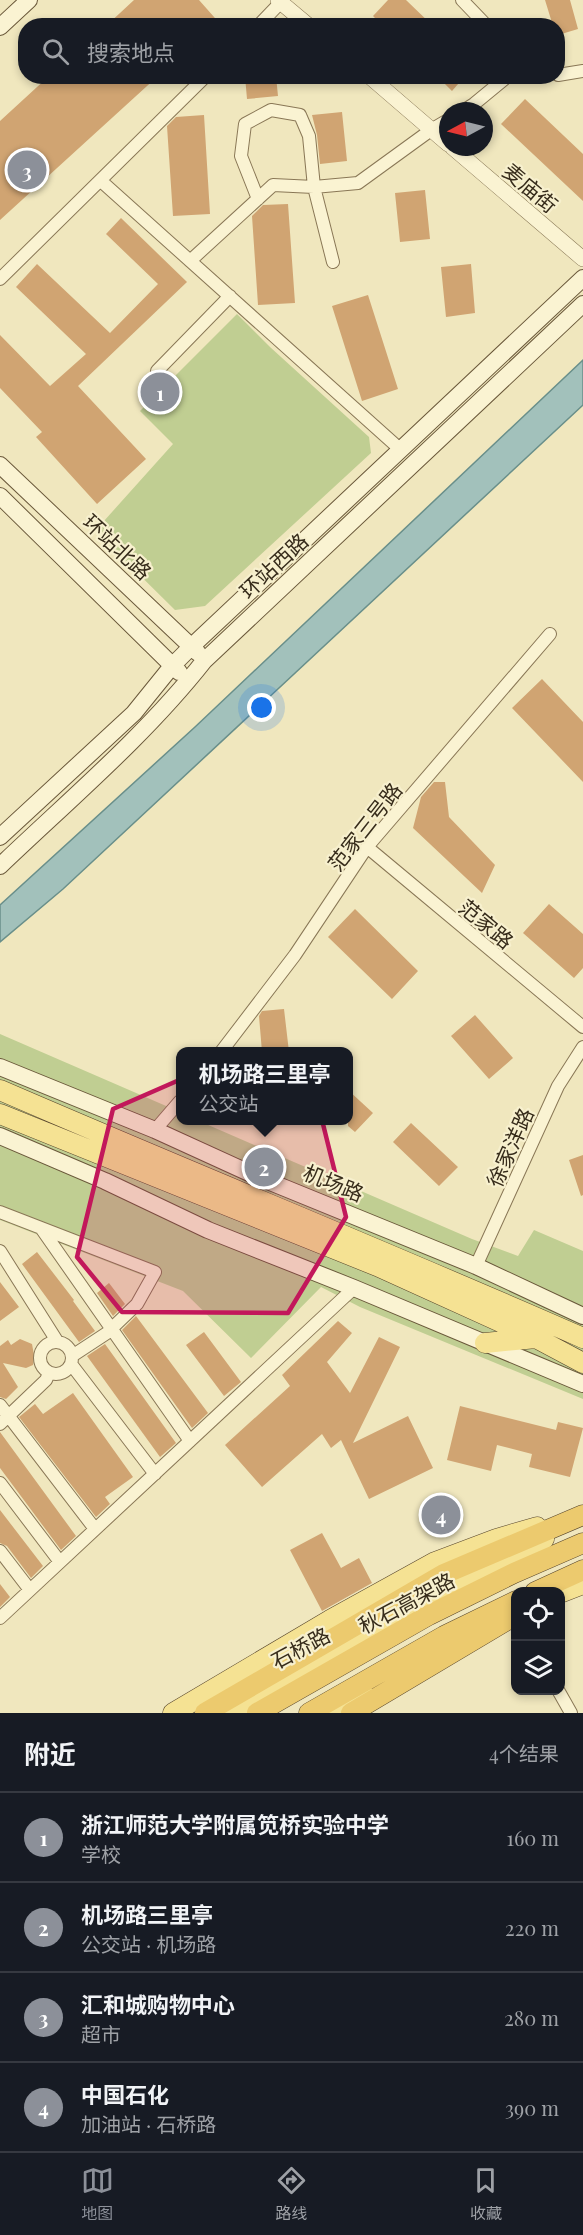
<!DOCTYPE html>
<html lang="zh">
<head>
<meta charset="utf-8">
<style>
	:root { --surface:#171b24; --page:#242831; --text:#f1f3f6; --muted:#9ea1a6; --line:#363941; --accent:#8c9099 }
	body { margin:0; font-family:"Playfair Display","Noto Sans SC",serif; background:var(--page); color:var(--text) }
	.controls { position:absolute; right:18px; bottom:18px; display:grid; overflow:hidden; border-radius:12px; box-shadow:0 3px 9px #0003 }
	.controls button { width:54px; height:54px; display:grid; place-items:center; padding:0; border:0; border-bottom:2px solid var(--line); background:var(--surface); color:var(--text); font:30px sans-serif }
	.compass { position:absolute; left:439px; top:102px; width:54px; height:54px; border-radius:50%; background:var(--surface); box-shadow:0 3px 9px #0003; rotate:263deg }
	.you { position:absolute; left:262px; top:708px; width:21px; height:21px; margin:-15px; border:4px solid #fff; border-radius:50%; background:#1a73e8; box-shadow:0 0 0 9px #1a73e833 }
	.badge { display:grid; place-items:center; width:39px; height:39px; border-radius:50%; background:var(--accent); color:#fff; font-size:20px; font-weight:700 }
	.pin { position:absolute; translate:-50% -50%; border:3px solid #fff; box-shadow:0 2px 6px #0006 }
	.popup { position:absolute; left:176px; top:1047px; width:177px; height:78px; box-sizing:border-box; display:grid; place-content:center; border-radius:12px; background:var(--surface); filter:drop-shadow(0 2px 4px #0005); font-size:20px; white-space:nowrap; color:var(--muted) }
	.popup b { font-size:22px; color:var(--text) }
	.popup::after { content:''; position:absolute; left:50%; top:100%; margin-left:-12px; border:12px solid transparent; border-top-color:var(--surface) }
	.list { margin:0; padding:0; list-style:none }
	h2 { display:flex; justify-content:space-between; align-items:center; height:78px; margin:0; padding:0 24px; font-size:26px }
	h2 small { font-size:20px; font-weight:400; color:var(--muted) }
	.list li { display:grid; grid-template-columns:39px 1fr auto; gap:18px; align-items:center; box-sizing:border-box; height:90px; padding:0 24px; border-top:2px solid var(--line) }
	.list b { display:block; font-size:22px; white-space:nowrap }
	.list p { margin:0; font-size:20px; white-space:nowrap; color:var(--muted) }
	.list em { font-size:20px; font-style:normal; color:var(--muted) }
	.icon { flex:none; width:33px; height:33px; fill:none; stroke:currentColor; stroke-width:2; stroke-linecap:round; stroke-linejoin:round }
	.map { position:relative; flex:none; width:583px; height:1713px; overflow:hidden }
	.search { position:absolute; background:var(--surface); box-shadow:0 3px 9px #0003; left:18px; right:18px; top:18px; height:66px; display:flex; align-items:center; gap:15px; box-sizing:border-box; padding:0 21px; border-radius:24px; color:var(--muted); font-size:22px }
	.sheet { height:438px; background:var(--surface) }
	nav { display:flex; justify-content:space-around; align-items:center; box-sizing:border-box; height:84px; border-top:2px solid var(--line); background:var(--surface); font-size:16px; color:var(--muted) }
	nav a { display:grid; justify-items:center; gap:3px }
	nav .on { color:var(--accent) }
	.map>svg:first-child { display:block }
	.green { fill:#c0ce92 }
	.water { fill:#a2c1bb; stroke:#698f8a; stroke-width:1.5 }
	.building { fill:#d0a472 }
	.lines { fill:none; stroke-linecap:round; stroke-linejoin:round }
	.minor-casing { stroke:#897756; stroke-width:14 }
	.tertiary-casing { stroke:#897756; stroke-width:16 }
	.secondary-casing { stroke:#6a583a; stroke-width:18 }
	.primary-casing { stroke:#56442b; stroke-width:21 }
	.trunk-casing { stroke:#56442b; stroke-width:21 }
	.minor { stroke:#faf3d2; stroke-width:12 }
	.tertiary { stroke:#faf3d2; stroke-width:15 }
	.secondary { stroke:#faf3d2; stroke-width:16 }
	.primary { stroke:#f5e293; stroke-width:20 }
	.trunk { stroke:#ecca6e; stroke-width:20 }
	.marked { fill:#c2185b; fill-opacity:0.2; stroke:#c2185b; stroke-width:4.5; stroke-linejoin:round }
	.labels { text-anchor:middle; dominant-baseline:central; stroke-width:4.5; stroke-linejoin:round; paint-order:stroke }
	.street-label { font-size:21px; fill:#372c1b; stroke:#f7f0ce }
</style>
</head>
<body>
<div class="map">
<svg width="583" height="1713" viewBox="0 0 583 1713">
	<rect width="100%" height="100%" fill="#f0e7be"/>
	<path class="green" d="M 237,314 L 270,347 L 369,437 L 371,453 L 205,606 L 175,610 L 95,531 L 173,444 L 140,411 Z
		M 0,1034 L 180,1112 L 180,1120 L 199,1121 L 472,1239 L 518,1256 L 534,1230 L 583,1251 L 583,1399 L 360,1307 L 321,1287 L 251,1358 L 183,1291 L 0,1220 Z"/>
	<path class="water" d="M 583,360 L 583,405 L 63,889 L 0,942 L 0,905 L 195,727 Z"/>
	<path class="building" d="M 134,0 L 199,0 L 222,26 L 106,26 Z
		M 388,0 L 406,0 L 433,26 L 383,26 L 373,16 Z
		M 545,0 L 570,0 L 578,29 L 558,35 L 558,26 L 553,26 Z
		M 49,76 L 158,76 L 0,220 L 0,121 Z
		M 245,76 L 276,76 L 278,96 L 247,99 Z
		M 437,76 L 465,76 L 452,91 Z
		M 525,99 L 583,154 L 583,201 L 501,124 Z
		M 342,112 L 347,161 L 320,164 L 317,135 L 312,115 Z
		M 204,115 L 210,214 L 173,216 L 167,126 L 176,117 Z
		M 425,190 L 430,239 L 400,242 L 395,193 Z
		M 288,204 L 295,303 L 258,305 L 252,216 L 263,205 Z
		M 121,218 L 187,282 L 78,386 L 146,459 L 97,504 L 36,437 L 42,432 L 0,388 L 0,335 L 50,386 L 86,354 L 16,287 L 37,264 L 110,333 L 158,284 L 106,234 Z
		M 471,264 L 475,313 L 446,317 L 441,267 Z
		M 368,295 L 398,389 L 362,401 L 332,306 Z
		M 542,679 L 583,722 L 583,782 L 512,708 Z
		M 434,782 L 445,782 L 449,817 L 495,865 L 482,893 L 413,828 L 421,797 Z
		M 549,904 L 583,934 L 583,968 L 574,978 L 523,933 Z
		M 355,909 L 418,971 L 392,999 L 328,937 Z
		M 284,1009 L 289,1052 L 262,1052 L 259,1016 L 262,1011 Z
		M 475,1015 L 513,1058 L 489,1079 L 451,1036 Z
		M 348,1090 L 373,1113 L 355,1132 L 348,1126 Z
		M 411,1123 L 458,1167 L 439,1186 L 393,1142 Z
		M 583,1155 L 583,1195 L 581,1196 L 569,1160 Z
		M 37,1252 L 74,1300 L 73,1301 L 95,1331 L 79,1342 L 22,1264 Z
		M 0,1282 L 19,1307 L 0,1321 Z
		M 109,1283 L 125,1304 L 113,1316 L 97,1293 Z
		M 136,1316 L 208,1413 L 192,1428 L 122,1330 Z
		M 338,1321 L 352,1333 L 327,1362 L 350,1393 L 379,1337 L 400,1347 L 353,1443 L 408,1416 L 433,1468 L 369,1499 L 341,1440 L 331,1448 L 322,1434 L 262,1487 L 225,1445 L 290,1386 L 282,1375 Z
		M 204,1332 L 241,1382 L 224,1396 L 186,1345 Z
		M 20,1339 L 32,1344 L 34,1355 L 33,1365 L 26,1368 L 3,1363 L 18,1387 L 6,1399 L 0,1397 L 0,1346 L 8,1340 L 11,1345 Z
		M 105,1344 L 176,1443 L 160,1457 L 87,1356 Z
		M 73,1393 L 133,1477 L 105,1497 L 110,1504 L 96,1517 L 19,1417 L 35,1404 L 43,1414 Z
		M 460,1406 L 556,1430 L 558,1422 L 583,1428 L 570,1477 L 529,1467 L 532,1454 L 497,1445 L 491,1471 L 447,1460 Z
		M 0,1432 L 76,1536 L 61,1550 L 0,1468 Z
		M 0,1510 L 43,1566 L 31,1578 L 7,1546 L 0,1543 Z
		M 322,1533 L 341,1568 L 359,1558 L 372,1583 L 322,1611 L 290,1550 Z
		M 0,1584 L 10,1597 L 0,1607 Z"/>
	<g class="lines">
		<defs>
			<path id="minor" d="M 462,0 L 487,26
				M 258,26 L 281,2
				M 558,75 L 583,71
				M 463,111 L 474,104 L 508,76
				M 101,181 L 401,450
				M 258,199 L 241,156 L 245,124 L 271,110 L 300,115 L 309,136 L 314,187 L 333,262
				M 190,261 L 273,185 L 314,187 L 358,183 L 431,130 L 448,120
				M 0,279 L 206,76
				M 157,371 L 230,296
				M 367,847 L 583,1027
				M 221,1052 L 295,955 L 367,847 L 550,634
				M 155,1130 L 180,1101
				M 0,1212 L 155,1272 L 137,1304 L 107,1333 L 72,1356
				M 41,1228 L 190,1441
				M 0,1251 L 57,1341
				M 476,1266 L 558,1086 L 583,1047
				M40 1358a16 16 0 1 1 32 0a16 16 0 1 1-32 0Z
				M 71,1364 L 155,1474
				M 0,1405 L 95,1529
				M 0,1424 L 46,1380 L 49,1373
				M 0,1483 L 60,1562
				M 0,1551 L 30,1590
				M 0,1618 L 354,1288
				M 558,1690 L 571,1713"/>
			<path id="tertiary" d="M 278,0 L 309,26
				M 369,76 L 448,144
				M 452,147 L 583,259"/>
			<path id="secondary" d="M 0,27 L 29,0
				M 0,465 L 198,653
				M 0,496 L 179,672
				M 0,837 L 134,713 L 172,666 L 192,646 L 583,278
				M 0,866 C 69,800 145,736 204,661 L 583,304
				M 0,1067 L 155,1130 L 258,1177 L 476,1266 L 583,1316
				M 0,1136 L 105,1181 L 208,1230 L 354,1288 L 583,1384"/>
			<path id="primary" d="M 0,1090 C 194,1174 390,1253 583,1338
				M 0,1114 L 377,1266 L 536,1338 L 583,1363
				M 485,1343 L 536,1338
				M 560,1593 L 583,1584
				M 173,1713 L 330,1620 L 435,1562 L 496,1539 L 537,1527
				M 229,1713 L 447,1595 L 544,1539
				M 335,1713 L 365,1696"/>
			<path id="trunk" d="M 535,1592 L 583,1570
				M 205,1713 L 444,1574 L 583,1515
				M 257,1713 L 429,1615 L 514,1573 L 583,1543
				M 309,1713 L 444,1636 L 516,1601
				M 351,1713 L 514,1616"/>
		</defs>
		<use href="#minor" class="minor-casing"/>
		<use href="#tertiary" class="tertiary-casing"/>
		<use href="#secondary" class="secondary-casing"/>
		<use href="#primary" class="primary-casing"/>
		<use href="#trunk" class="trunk-casing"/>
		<use href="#minor" class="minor"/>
		<use href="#tertiary" class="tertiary"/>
		<use href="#secondary" class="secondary"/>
		<use href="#primary" class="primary"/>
		<use href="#trunk" class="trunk"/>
	</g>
	<path class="marked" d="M 241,1053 L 323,1124 L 346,1217 L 288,1313 L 122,1312 L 77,1257 L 113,1109 Z"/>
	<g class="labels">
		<g class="street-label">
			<text transform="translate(531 187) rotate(40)">麦庙街</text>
			<text transform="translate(118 546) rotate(43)">环站北路</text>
			<text transform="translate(273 565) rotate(-43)">环站西路</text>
			<text transform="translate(364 826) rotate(-52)">范家三号路</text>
			<text transform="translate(487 923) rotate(40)">范家路</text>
			<text transform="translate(509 1147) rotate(-66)">徐家洋路</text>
			<text transform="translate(334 1182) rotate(22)">机场路</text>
			<text transform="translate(406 1602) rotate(-28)">秋石高架路</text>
			<text transform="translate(300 1647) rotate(-28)">石桥路</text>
		</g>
	</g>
</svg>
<div class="controls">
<button><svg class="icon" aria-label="locate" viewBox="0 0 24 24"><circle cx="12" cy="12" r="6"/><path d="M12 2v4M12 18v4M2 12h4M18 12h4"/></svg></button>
<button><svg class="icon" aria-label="layers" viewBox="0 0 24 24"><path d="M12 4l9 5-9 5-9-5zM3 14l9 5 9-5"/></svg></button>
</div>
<svg class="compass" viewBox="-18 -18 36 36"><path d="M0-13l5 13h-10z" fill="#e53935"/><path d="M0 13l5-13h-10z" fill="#9ea1a6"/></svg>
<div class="you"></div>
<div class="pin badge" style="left:160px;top:392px">1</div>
<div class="pin badge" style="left:264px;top:1167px">2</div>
<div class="popup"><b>机场路三里亭</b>公交站</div>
<div class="pin badge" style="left:27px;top:170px">3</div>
<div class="pin badge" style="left:441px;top:1515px">4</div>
<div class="search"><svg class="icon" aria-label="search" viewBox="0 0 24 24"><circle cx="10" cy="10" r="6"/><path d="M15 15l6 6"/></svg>搜索地点</div>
</div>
<section class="sheet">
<h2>附近<small>4个结果</small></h2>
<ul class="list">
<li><span class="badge">1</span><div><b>浙江师范大学附属笕桥实验中学</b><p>学校</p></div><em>160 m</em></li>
<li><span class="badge">2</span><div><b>机场路三里亭</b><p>公交站 · 机场路</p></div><em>220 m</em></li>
<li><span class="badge">3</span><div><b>汇和城购物中心</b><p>超市</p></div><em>280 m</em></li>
<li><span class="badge">4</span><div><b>中国石化</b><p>加油站 · 石桥路</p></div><em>390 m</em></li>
</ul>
</section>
<nav>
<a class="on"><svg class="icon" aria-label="map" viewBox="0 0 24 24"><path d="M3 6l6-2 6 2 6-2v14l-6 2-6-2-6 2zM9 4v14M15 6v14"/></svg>地图</a>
<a><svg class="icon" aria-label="directions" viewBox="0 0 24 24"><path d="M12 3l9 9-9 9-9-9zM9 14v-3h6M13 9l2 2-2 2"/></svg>路线</a>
<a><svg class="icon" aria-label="saved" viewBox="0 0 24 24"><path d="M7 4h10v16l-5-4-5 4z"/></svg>收藏</a>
</nav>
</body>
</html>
